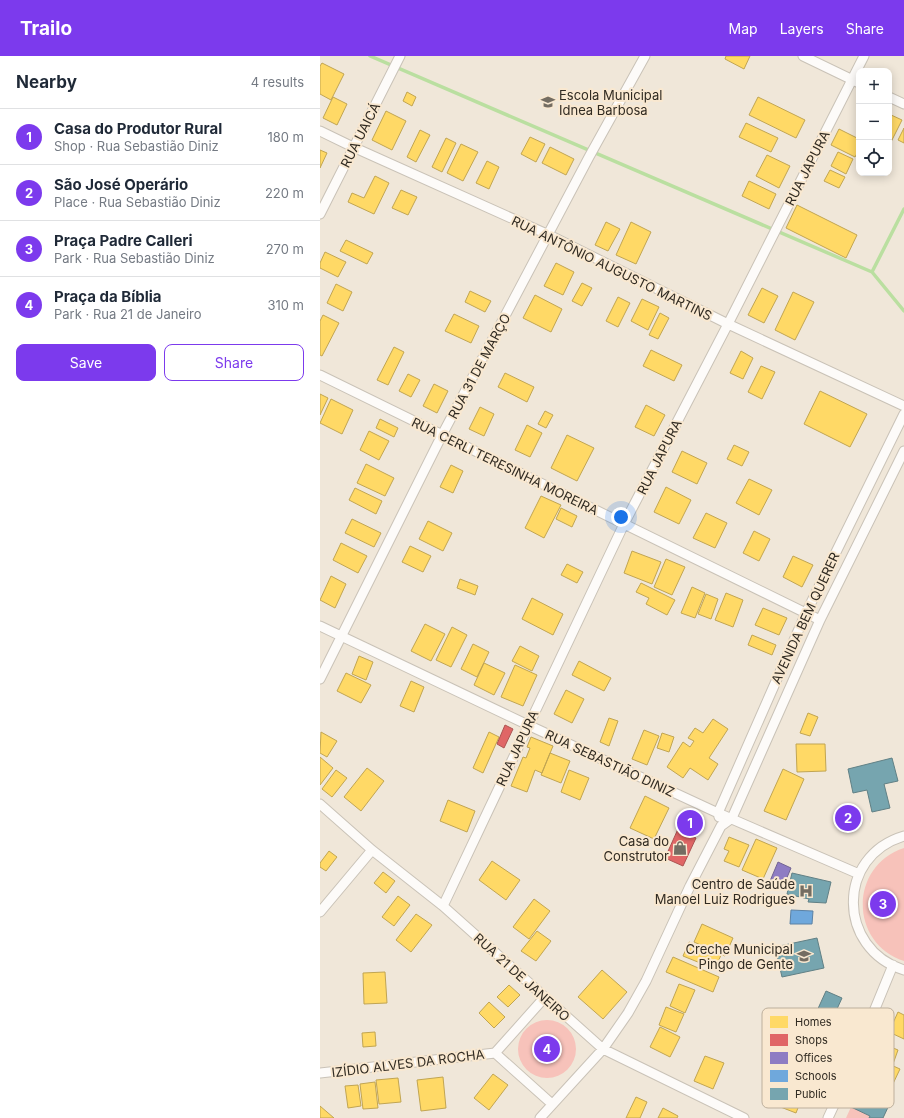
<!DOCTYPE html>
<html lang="en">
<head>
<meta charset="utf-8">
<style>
	:root { --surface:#fff; --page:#f6f6f7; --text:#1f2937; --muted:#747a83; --line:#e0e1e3; --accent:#7c3aed }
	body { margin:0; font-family:Inter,sans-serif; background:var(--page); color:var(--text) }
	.controls { position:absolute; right:12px; top:12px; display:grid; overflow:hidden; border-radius:8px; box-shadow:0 2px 10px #0003 }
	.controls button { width:36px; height:36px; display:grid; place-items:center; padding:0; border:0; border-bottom:1px solid var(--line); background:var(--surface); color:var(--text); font:20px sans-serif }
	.you { position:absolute; left:301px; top:461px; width:14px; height:14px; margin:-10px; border:3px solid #fff; border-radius:50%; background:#1a73e8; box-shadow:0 0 0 6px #1a73e833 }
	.badge { display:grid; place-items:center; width:26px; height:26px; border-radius:50%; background:var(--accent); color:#fff; font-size:13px; font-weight:700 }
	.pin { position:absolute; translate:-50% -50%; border:2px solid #fff; box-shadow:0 1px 4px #0006 }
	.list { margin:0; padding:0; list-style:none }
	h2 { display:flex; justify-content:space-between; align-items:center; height:52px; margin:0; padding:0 16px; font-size:17px }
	h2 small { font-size:13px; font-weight:400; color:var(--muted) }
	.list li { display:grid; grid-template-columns:26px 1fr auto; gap:12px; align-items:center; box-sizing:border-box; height:56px; padding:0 16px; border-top:1px solid var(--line) }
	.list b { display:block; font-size:15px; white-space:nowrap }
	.list p { margin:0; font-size:13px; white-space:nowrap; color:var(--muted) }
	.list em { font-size:13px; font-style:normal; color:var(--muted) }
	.actions { display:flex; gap:8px; padding:12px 16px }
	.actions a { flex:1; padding:9px 0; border:1px solid var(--accent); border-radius:8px; text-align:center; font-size:14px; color:var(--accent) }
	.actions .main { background:var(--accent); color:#fff }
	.icon { flex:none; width:22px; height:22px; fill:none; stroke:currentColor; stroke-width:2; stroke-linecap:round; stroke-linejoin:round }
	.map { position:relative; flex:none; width:584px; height:1062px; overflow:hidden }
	header { display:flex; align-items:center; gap:24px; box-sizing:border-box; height:56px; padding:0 20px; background:var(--accent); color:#fff }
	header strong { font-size:19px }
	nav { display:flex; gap:22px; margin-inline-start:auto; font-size:14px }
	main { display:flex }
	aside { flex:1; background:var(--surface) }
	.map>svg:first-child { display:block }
	.green { fill:#f7c2ba }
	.homes { fill:#ffd966; stroke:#c1a552 }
	.shops { fill:#e06666; stroke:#ac5452 }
	.offices { fill:#8e7cc3; stroke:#726493 }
	.schools { fill:#6fa8dc; stroke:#5c82a4 }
	.public { fill:#76a5af; stroke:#618085 }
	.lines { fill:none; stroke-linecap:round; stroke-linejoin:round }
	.stream { stroke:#badfa0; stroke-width:3.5 }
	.minor-casing { stroke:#c9c2b7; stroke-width:11 }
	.minor { stroke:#fdfbf9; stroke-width:9 }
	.labels { text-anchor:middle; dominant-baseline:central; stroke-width:4; stroke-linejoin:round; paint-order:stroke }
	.poi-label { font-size:13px; fill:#312b22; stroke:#f9e8d0; text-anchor:end }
	.street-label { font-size:13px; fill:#312b22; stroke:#f9e8d0 }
	.key { fill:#f9e8d0; stroke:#bdaf9c; stroke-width:1 }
	.key-label { font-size:11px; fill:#312b22 }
</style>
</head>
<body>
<header>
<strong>Trailo</strong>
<nav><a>Map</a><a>Layers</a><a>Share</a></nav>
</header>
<main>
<aside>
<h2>Nearby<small>4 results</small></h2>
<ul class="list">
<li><span class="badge">1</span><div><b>Casa do Produtor Rural</b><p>Shop · Rua Sebastião Diniz</p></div><em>180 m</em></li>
<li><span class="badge">2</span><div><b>São José Operário</b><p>Place · Rua Sebastião Diniz</p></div><em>220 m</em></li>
<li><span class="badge">3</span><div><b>Praça Padre Calleri</b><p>Park · Rua Sebastião Diniz</p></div><em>270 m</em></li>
<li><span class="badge">4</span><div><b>Praça da Bíblia</b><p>Park · Rua 21 de Janeiro</p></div><em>310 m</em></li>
</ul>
<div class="actions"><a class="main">Save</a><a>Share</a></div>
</aside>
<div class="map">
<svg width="584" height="1062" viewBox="0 0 584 1062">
	<rect width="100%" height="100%" fill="#f0e7d9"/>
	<path class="green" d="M 584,792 L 584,905 C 529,887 529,810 584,792 Z
		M198 993a29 29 0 1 1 58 0a29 29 0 1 1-58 0Z
		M 531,1051 L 550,1060 L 549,1062 L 526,1062 Z"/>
	<path class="homes" d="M 406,0 L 430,0 L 424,13 L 405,3 Z
		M 2,7 L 24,18 L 11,44 L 0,38 L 0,10 Z
		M 87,36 L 96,41 L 92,50 L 83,45 Z
		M 13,41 L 27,48 L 17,69 L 3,62 Z
		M 438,41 L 485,64 L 476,82 L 429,59 Z
		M 66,55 L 86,65 L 72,94 L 52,84 Z
		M 569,58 L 582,64 L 570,88 L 569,88 Z
		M 426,67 L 458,82 L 451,96 L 419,81 Z
		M 584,72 L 584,87 L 578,84 Z
		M 519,73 L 539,83 L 539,94 L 535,101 L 511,89 Z
		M 100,74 L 110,79 L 96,106 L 87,101 Z
		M 210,81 L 225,88 L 216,106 L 201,98 Z
		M 126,82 L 136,87 L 122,116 L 112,111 Z
		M 141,88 L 158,96 L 143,125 L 127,117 Z
		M 230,91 L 254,103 L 246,119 L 222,107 Z
		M 0,94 L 7,97 L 0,112 Z
		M 518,96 L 533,103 L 526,118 L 511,110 Z
		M 447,99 L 470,110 L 459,132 L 436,120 Z
		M 167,105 L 179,111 L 169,133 L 156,127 Z
		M 510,114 L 525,121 L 519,132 L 504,125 Z
		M 55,120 L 69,127 L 54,158 L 28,146 L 32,137 L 44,142 Z
		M 429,125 L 456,138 L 449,153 L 422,140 Z
		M 81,134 L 97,141 L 88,159 L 72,152 Z
		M 477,149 L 537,179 L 526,202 L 466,172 Z
		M 286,166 L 300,173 L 288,195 L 275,189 Z
		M 311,166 L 331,176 L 316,208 L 296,199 Z
		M 26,184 L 53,197 L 47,208 L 20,195 Z
		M 5,196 L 26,206 L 18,221 L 0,212 L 0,207 Z
		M 236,207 L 254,216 L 243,239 L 224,230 Z
		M 262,227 L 272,232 L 262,250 L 252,245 Z
		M 16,228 L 32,236 L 23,255 L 7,247 Z
		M 442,232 L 458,240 L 444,267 L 428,259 Z
		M 150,235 L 171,245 L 165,256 L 145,246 Z
		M 473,236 L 494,246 L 475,284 L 455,274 Z
		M 215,239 L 242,253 L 231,276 L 203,262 Z
		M 298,241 L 310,247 L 298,271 L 286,265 Z
		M 322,243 L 339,251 L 328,274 L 311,265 Z
		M 340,257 L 349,262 L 338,283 L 329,279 Z
		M 134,258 L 159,270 L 151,287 L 125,275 Z
		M 3,259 L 19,267 L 2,300 L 0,299 L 0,265 Z
		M 74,291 L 84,296 L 68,329 L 57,324 Z
		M 331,294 L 362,309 L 354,325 L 323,310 Z
		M 421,295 L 433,302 L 423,323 L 410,317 Z
		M 441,310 L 455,316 L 442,343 L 428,336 Z
		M 185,317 L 214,331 L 207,346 L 178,331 Z
		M 88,318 L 100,324 L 91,341 L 79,335 Z
		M 114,328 L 128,335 L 117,357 L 103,350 Z
		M 500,335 L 547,358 L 530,391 L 484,368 Z
		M 0,338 L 8,342 L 0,359 Z
		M 11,343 L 33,354 L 22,378 L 0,367 Z
		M 326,349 L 345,359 L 334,380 L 315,371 Z
		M 160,351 L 174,358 L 164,380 L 149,373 Z
		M 225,355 L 233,359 L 226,372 L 218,368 Z
		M 60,363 L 78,372 L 74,381 L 56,372 Z
		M 207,369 L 222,377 L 210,401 L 195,394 Z
		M 49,375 L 69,385 L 59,404 L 40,394 Z
		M 247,379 L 274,392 L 257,425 L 231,412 Z
		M 414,389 L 429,396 L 422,410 L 407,403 Z
		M 362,395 L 387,407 L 377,428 L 352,416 Z
		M 46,408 L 74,422 L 65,440 L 37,427 Z
		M 131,409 L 143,415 L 133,437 L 120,431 Z
		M 429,423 L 452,434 L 439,459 L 416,447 Z
		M 346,431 L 371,444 L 359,468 L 334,456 Z
		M 35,432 L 62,445 L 56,458 L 29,444 Z
		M 221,440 L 241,449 L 224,482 L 205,472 Z
		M 241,452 L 257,460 L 252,471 L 236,463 Z
		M 386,457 L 407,467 L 395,492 L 373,482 Z
		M 32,463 L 61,477 L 54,491 L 25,477 Z
		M 108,465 L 132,477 L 123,495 L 99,483 Z
		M 434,475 L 450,483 L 439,505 L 423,497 Z
		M 21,487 L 47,500 L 38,517 L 13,504 Z
		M 90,490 L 111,500 L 103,516 L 82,506 Z
		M 312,495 L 341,506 L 332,528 L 304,517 Z
		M 473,500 L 493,509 L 482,531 L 463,521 Z
		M 346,503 L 365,511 L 352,539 L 334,531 Z
		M 247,508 L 263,516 L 257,527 L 241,519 Z
		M 11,520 L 26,528 L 15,552 L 0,544 Z
		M 140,523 L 158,530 L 155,539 L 137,532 Z
		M 321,527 L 355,544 L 347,559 L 326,548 L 329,542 L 316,536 Z
		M 372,531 L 385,537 L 375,562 L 361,557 Z
		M 406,537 L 423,544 L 413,571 L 395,564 Z
		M 386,538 L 398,543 L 391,563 L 378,558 Z
		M 212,542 L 243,558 L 233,579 L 202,563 Z
		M 443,552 L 467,562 L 459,579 L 435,569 Z
		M 105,568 L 125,578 L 111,605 L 91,595 Z
		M 132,571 L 147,579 L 131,611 L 116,604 Z
		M 432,579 L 456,589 L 452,599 L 428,589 Z
		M 153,588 L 169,596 L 157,621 L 141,613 Z
		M 200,590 L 219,600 L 212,615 L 192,605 Z
		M 39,600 L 53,606 L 46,624 L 32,618 Z
		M 259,605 L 291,622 L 284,635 L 252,619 Z
		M 164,607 L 185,617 L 174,639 L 154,629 Z
		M 195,609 L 217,619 L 203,650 L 181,641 Z
		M 26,617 L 51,629 L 41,647 L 17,635 Z
		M 91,625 L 104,631 L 94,656 L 80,650 Z
		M 246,634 L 264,643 L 252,667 L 234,658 Z
		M 488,657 L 498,661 L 490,680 L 480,677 Z
		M 289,662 L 298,665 L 289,690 L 280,686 Z
		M 393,663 L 408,673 L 389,702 L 398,708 L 388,724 L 370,712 L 363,722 L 347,711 L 363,686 L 370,691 L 374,685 L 368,682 L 375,672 L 383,677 Z
		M 324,674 L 339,680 L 327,709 L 312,703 Z
		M 1,676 L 17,685 L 7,701 L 0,697 Z
		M 169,676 L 179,681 L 163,717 L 153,712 Z
		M 342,677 L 354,681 L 349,696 L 337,692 Z
		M 211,681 L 233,690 L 222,717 L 215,714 L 207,736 L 191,730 L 203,701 L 206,702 L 210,692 L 207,691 Z
		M 476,688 L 505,688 L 506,715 L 477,716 Z
		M 230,697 L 250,705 L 241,727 L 221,719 Z
		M 0,701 L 13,712 L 0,729 Z
		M 47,712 L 64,725 L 41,755 L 24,741 Z
		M 463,713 L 484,723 L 466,764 L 444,755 Z
		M 16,714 L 27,722 L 12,741 L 2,733 Z
		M 249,714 L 269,722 L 260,744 L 241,736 Z
		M 325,740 L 349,752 L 334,783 L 310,772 Z
		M 128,744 L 155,755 L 147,776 L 120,765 Z
		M 409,781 L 429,789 L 419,811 L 404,805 L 409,795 L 404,793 Z
		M 436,783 L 457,792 L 443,823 L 422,814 Z
		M 9,795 L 17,801 L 6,815 L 0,811 L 0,807 Z
		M 172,805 L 200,824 L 186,844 L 159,824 Z
		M 63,816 L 75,825 L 66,837 L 54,827 Z
		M 78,840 L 90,849 L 74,870 L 62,861 Z
		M 214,843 L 230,855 L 209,883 L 193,871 Z
		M 96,858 L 112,869 L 91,896 L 76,884 Z
		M 382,868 L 413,882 L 405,900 L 374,886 Z
		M 217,875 L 231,885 L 216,905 L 201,895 Z
		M 369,886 L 401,899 L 395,913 L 363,900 Z
		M 353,901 L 399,921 L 393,936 L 346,916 Z
		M 282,914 L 307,936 L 283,963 L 258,941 Z
		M 65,916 L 67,947 L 44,948 L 43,917 Z
		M 359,928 L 375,934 L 365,957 L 350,950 Z
		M 189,929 L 200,939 L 188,951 L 177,941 Z
		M 169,946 L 185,961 L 174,972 L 159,957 Z
		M 346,951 L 364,958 L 356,976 L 339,969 Z
		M 578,956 L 584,959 L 584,983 L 569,976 Z
		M 340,971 L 360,981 L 350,1001 L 330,991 Z
		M 55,976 L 56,990 L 43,991 L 42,977 Z
		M 559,986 L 578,994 L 573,1008 L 553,1000 Z
		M 385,1000 L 404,1007 L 393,1033 L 374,1025 Z
		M 553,1001 L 580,1013 L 571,1032 L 544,1021 Z
		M 173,1018 L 188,1029 L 169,1054 L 154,1042 Z
		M 470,1019 L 488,1026 L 476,1057 L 458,1050 Z
		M 123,1021 L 126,1052 L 101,1055 L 97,1024 Z
		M 78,1022 L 81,1046 L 59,1048 L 56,1024 Z
		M 55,1026 L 58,1052 L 43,1053 L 40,1028 Z
		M 38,1029 L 41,1050 L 28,1052 L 25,1030 Z
		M 316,1041 L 327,1046 L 320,1062 L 306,1062 Z
		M 0,1050 L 14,1062 L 0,1062 Z
		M 343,1052 L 358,1060 L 357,1062 L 338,1062 Z"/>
	<path class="shops" d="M 185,669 L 193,673 L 184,692 L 177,688 Z
		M 365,754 L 384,763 L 376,780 L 357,771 Z
		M 358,773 L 376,782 L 363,810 L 345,802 Z"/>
	<path class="offices" d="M 458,806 L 471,812 L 463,831 L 450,825 Z"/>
	<path class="schools" d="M 471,854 L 493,855 L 492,868 L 470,868 Z"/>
	<path class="public" d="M 572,702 L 578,725 L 564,728 L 570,752 L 552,756 L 547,734 L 533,737 L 528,713 Z
		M 472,817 L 511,826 L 506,847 L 488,846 L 489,843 L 467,838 Z
		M 497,882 L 504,912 L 462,921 L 455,891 Z
		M 506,935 L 522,942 L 512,964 L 496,957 Z
		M 539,1033 L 570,1047 L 563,1062 L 549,1062 L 550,1060 L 531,1051 Z"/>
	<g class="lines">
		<path class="stream" d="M 50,0 L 552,216 L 584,255
			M 552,216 L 584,153"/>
		<defs>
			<path id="minor" d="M 483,0 L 539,27
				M 569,41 L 584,48
				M 0,75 L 33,91 L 229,179 L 408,268 L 584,350
				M 0,158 L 80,0
				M 0,319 L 500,564
				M 0,570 L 208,669 L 398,757 L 539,818
				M 0,623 L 122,379 L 269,101 L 325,0
				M 0,748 L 52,794 L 123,850 L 283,993 L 424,1062
				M 399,761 L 398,757 L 486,557 L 584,358
				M 584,780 C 516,800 517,893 584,914
				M 123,850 L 304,468 L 408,268 L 544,0
				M 0,856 L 52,794
				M 225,941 L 175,997 L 232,1048
				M 0,1017 L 175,997
				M 220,1062 L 283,993 L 308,957 L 326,925 L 370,830 L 401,770 L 412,762 L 500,564 L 584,395
				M 508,1062 L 527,1021 L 573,909"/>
		</defs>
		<use href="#minor" class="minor-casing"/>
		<use href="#minor" class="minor"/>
	</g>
	<defs>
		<symbol id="school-bare" viewBox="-9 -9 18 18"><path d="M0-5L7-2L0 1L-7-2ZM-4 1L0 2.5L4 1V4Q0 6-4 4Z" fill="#746d62" stroke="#f9e8d0" stroke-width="2.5" paint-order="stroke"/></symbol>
		<symbol id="shop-bare" viewBox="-9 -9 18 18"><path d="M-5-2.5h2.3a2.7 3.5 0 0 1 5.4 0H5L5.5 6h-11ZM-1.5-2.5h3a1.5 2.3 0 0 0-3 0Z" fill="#746d62" stroke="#f9e8d0" stroke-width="2.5" paint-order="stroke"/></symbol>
		<symbol id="hospital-bare" viewBox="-9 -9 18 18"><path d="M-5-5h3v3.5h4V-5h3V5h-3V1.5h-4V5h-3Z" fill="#746d62" stroke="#f9e8d0" stroke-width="2.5" paint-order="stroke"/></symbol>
	</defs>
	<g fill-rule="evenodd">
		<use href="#school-bare" x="218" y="36" width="20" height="20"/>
		<use href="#shop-bare" x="350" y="782" width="20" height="20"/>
		<use href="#hospital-bare" x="476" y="825" width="20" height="20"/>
		<use href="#school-bare" x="474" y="890" width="20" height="20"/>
	</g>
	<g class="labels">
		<g class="poi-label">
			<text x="239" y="39" text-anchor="start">Escola Municipal<tspan x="239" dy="15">Idnea Barbosa</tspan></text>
			<text x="349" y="785">Casa do<tspan x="349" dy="15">Construtor</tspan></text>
			<text x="475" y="828">Centro de Saúde<tspan x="475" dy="15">Manoel Luiz Rodrigues</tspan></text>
			<text x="473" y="893">Creche Municipal<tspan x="473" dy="15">Pingo de Gente</tspan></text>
		</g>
		<g class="street-label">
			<text transform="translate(40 79) rotate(-63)">RUA UAICÁ</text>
			<text transform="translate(487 112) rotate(-63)">RUA JAPURA</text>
			<text transform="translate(292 212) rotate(26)">RUA ANTÔNIO AUGUSTO MARTINS</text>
			<text transform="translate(159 310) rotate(-62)">RUA 31 DE MARÇO</text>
			<text transform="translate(339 401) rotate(-63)">RUA JAPURA</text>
			<text transform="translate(185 410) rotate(26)">RUA CERLI TERESINHA MOREIRA</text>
			<text transform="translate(485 562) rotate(-65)">AVENIDA BEM QUERER</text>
			<text transform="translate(197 692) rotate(-65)">RUA JAPURA</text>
			<text transform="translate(290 707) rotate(25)">RUA SEBASTIÃO DINIZ</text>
			<text transform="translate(202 921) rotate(42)">RUA 21 DE JANEIRO</text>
			<text transform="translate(88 1007) rotate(-7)">IZÍDIO ALVES DA ROCHA</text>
		</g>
	</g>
	<rect x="442" y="952" width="132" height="100" rx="6" class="key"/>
	<rect x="450" y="960" width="18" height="12" fill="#ffd966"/>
	<rect x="450" y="978" width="18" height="12" fill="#e06666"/>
	<rect x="450" y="996" width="18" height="12" fill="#8e7cc3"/>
	<rect x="450" y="1014" width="18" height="12" fill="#6fa8dc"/>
	<rect x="450" y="1032" width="18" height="12" fill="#76a5af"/>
	<g class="key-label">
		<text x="475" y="970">Homes</text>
		<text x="475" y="988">Shops</text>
		<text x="475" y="1006">Offices</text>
		<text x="475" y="1024">Schools</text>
		<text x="475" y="1042">Public</text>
	</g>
</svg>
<div class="controls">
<button>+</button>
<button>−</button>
<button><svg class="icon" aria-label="locate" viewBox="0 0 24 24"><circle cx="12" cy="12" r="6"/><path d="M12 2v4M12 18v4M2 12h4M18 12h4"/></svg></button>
</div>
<div class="you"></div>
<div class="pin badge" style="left:370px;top:767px">1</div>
<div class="pin badge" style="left:528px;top:762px">2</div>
<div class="pin badge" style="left:563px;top:848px">3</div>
<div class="pin badge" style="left:227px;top:993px">4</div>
</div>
</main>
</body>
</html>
